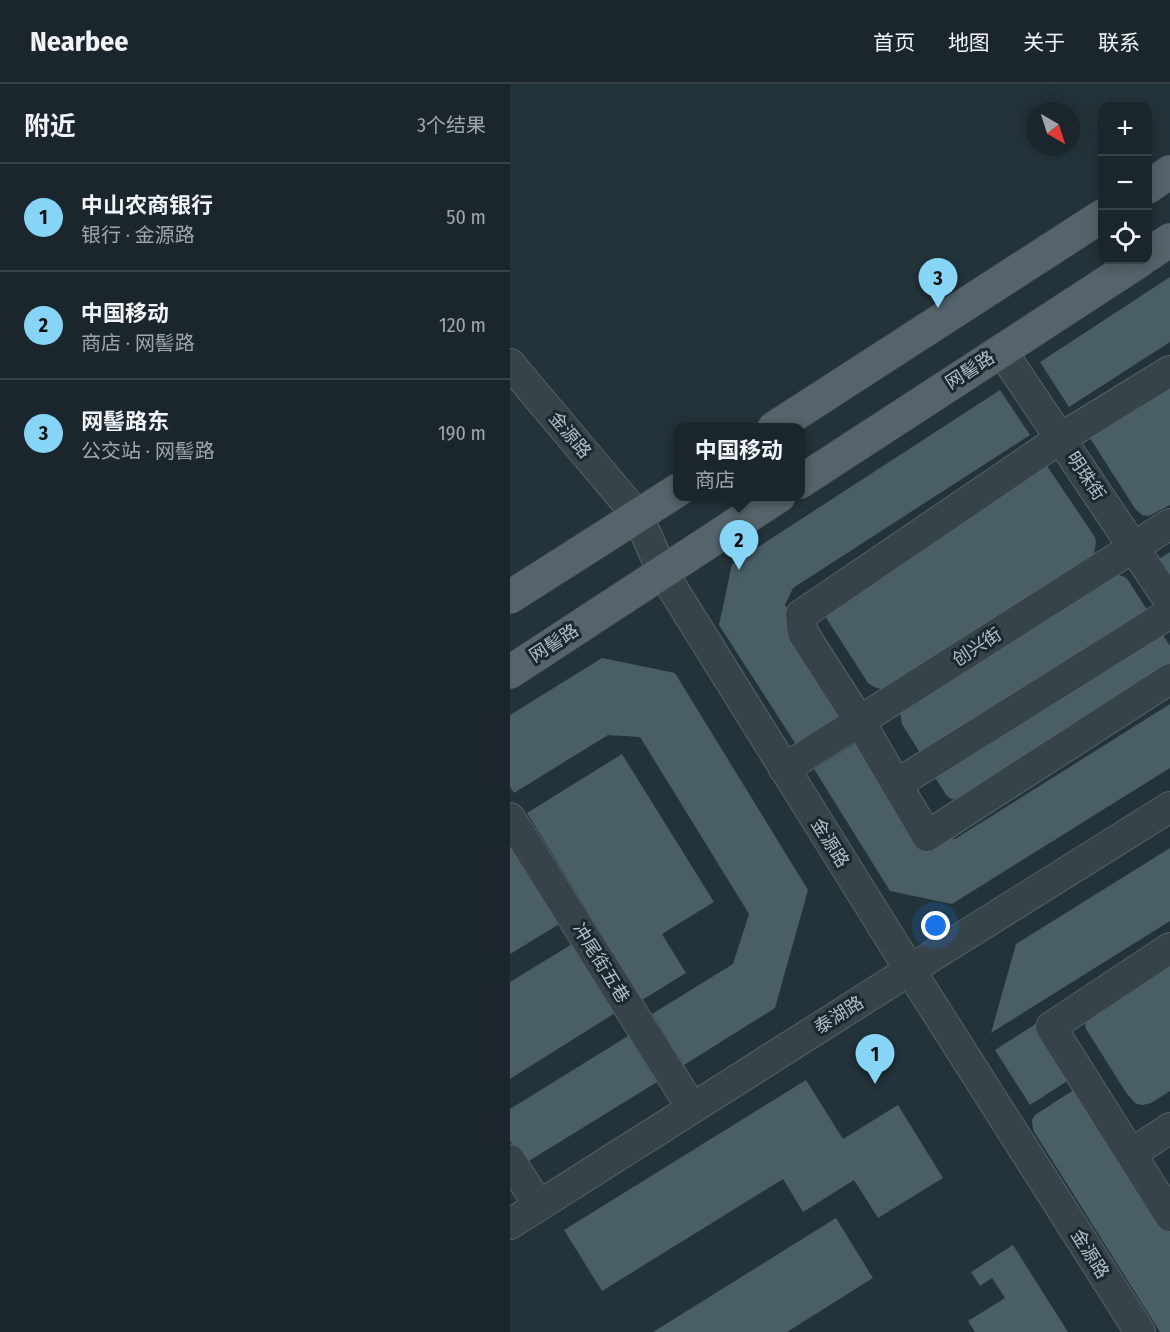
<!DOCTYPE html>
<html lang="zh">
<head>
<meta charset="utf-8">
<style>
	:root { --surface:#1a262b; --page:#273237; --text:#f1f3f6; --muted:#9fa5a9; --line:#384347; --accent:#86d4f6 }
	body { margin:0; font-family:"Fira Sans Condensed","Noto Sans SC",sans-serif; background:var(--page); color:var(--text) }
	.controls { position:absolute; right:18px; top:18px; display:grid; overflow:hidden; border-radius:12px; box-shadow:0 3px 15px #0003 }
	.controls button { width:54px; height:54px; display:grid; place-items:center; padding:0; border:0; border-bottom:2px solid var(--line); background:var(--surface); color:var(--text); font:30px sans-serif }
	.compass { position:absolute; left:516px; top:18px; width:54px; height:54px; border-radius:50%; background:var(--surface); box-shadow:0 3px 15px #0003; rotate:141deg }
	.you { position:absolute; left:426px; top:842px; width:21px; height:21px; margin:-15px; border:4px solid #fff; border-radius:50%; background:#1a73e8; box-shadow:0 0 0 9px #1a73e833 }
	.badge { display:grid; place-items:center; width:39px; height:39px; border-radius:50%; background:var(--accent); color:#111; font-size:20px; font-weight:700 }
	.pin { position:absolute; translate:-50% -50px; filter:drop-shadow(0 2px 3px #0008) }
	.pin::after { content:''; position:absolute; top:32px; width:21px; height:18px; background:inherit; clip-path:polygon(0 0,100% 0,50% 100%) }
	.popup { position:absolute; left:163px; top:339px; width:132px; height:78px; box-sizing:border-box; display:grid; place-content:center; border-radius:12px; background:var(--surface); filter:drop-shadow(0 2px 4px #0005); font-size:20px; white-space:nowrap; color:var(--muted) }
	.popup b { font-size:22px; color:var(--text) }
	.popup::after { content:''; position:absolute; left:50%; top:100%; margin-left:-12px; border:12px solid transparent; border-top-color:var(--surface) }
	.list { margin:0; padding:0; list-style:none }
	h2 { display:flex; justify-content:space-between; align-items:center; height:78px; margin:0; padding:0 24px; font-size:26px }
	h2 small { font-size:20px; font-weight:400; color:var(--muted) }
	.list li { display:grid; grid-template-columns:39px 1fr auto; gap:18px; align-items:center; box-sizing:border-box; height:108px; padding:0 24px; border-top:2px solid var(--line) }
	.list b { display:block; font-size:22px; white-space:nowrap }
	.list p { margin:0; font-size:20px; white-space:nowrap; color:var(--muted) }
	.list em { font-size:20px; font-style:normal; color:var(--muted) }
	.icon { flex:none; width:33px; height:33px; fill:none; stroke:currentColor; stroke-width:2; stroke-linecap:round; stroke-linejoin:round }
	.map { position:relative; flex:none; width:660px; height:1248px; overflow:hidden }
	header { display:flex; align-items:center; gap:36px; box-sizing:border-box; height:84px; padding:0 30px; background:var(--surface); border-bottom:2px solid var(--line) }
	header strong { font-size:28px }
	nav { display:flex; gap:33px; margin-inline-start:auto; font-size:21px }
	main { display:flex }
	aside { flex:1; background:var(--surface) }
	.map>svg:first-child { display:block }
	.building { fill:#4a5e65 }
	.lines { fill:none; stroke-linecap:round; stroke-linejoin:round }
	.minor-casing { stroke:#546268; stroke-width:32 }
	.major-casing { stroke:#425056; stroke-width:34 }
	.minor { stroke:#36444a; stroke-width:30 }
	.major { stroke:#54646a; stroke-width:33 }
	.labels { text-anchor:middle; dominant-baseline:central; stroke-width:6; stroke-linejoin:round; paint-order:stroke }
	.street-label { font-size:18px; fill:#b1bfc6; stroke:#1b292f }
</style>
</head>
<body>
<header>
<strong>Nearbee</strong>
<nav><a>首页</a><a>地图</a><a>关于</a><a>联系</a></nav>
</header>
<main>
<aside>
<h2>附近<small>3个结果</small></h2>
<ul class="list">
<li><span class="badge">1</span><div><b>中山农商银行</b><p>银行 · 金源路</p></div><em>50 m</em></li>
<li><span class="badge">2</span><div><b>中国移动</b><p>商店 · 网髻路</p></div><em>120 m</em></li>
<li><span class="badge">3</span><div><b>网髻路东</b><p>公交站 · 网髻路</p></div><em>190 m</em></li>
</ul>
</aside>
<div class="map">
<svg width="660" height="1248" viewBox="0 0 660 1248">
	<rect width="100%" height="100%" fill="#223339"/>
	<path class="building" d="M 660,193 L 660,258 L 559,323 L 530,278 Z
		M 660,289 L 660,421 L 639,432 L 632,431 L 626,426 L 578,351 Z
		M 490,306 L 520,351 L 283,504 L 275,521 L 343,626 L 287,662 L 209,541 L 222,480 Z
		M 535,379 L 585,453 L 586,458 L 584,470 L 379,602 L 371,605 L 364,603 L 358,599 L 313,529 Z
		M 660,468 L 660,493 L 649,475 Z
		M 608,491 L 615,493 L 618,496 L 660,562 L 660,587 L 448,716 L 441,715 L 436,711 L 392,640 L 390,629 Z
		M 92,574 L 165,589 L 298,806 L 265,924 L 174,981 L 142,930 L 223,880 L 239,830 L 130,653 L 98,651 L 4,709 L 0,703 L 0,631 Z
		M 660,620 L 660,684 L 442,820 L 380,807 L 304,685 L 360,650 L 426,755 L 445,755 Z
		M 112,670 L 204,818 L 152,850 L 176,889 L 132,916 L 17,729 Z
		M 0,755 L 51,839 L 0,870 Z
		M 660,764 L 660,837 L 481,949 L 506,860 Z
		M 62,860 L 105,929 L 0,995 L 0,898 Z
		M 660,876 L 660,1007 L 641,1019 L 633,1021 L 626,1020 L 617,1010 L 576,945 L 574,934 Z
		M 535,934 L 570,989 L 520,1021 L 485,966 Z
		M 118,952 L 147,998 L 14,1080 L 0,1057 L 0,1025 Z
		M 296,996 L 333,1055 L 388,1021 L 433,1094 L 368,1134 L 344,1096 L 293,1128 L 273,1095 L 92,1207 L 54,1146 Z
		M 565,1005 L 660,1131 L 660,1248 L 650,1248 L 523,1046 L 522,1036 L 525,1031 Z
		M 326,1134 L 363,1194 L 277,1248 L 143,1248 Z
		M 503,1161 L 558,1248 L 465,1248 L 458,1237 L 495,1214 L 482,1194 L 470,1202 L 461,1188 Z"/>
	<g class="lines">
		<defs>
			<path id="minor" d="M 491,266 L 660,518
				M 0,280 L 128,432 L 153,489 L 400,886 L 630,1248
				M 660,287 L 551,354 L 291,531 L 293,549 L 350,638 L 417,752 L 660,595
				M 274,685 L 660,440
				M 387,700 L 660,529
				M 0,734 L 182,1024
				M 660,864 L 541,943 L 660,1132
				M 621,1070 L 660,1044
				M 0,1076 L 29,1122
				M 0,1140 L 400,886 L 660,723"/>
			<path id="major" d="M 638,103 L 660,88
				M 638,171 L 660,156
				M 264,344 L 592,132
				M 290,398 L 631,176
				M 0,513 L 168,406
				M 0,588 L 269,412"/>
		</defs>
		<use href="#minor" class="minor-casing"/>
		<use href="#major" class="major-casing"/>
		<use href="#minor" class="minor"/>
		<use href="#major" class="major"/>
	</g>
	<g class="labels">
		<g class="street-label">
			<text transform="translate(460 286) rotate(-33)">网髻路</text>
			<text transform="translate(60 351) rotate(50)">金源路</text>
			<text transform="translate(576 392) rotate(56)">明珠街</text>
			<text transform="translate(44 559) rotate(-33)">网髻路</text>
			<text transform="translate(467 563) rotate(-33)">创兴街</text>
			<text transform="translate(320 759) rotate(58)">金源路</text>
			<text transform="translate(91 879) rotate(58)">冲尾街五巷</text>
			<text transform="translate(329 931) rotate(-32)">泰湖路</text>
			<text transform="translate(580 1170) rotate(58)">金源路</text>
		</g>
	</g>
</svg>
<div class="controls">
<button>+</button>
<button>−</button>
<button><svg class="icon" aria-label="locate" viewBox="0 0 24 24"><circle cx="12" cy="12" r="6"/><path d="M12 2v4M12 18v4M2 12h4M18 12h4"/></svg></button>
</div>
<svg class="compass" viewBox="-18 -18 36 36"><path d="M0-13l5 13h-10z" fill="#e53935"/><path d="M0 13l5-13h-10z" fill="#9fa5a9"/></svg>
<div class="you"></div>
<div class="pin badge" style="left:365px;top:1000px">1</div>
<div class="pin badge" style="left:229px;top:486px">2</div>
<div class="popup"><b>中国移动</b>商店</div>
<div class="pin badge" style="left:428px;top:224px">3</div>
</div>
</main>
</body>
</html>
